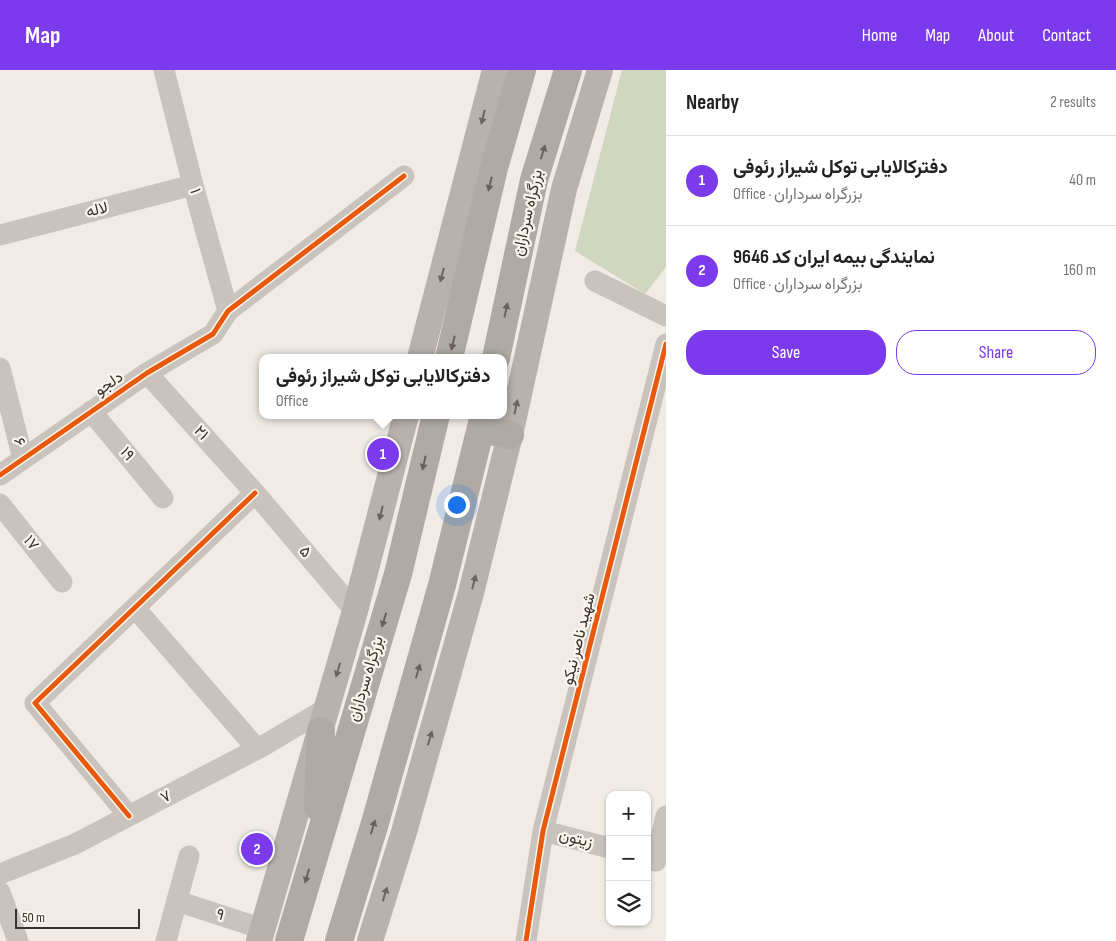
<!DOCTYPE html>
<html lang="en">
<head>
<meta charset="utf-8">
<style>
	:root { --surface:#fff; --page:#f6f6f6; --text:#222; --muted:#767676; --line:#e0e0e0; --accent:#7c3aed }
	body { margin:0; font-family:"Sofia Sans Condensed",Vazirmatn,sans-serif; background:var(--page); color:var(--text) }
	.controls { position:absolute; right:15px; bottom:15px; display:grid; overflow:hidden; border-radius:10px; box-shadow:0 1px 4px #0004 }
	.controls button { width:45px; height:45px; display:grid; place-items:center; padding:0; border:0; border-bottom:1px solid var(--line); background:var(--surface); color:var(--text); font:25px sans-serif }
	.scale { position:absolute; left:15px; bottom:12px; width:125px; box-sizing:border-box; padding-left:5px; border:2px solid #3b302b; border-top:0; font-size:14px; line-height:18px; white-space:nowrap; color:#3b302b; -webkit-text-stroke:4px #fbf5ee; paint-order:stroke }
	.you { position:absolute; left:456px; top:434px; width:18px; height:18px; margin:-12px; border:4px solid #fff; border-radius:50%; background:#1a73e8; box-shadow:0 0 0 8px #1a73e833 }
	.badge { display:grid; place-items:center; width:32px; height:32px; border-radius:50%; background:var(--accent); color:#fff; font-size:16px; font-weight:700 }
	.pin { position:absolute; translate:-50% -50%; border:2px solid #fff; box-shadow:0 1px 5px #0006 }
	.popup { position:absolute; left:259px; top:284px; width:248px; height:65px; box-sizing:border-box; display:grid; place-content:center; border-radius:10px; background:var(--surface); filter:drop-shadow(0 1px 4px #0005); font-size:16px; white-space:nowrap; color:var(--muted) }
	.popup b { font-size:19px; color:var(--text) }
	.popup::after { content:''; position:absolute; left:50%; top:100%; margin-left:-10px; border:10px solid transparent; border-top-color:var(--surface) }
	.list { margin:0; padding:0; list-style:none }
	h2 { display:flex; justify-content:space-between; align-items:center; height:65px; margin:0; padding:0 20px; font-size:21px }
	h2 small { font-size:16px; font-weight:400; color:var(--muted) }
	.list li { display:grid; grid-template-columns:32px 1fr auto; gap:15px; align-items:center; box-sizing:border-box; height:90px; padding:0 20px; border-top:1px solid var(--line) }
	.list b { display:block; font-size:19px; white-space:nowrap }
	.list p { margin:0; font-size:16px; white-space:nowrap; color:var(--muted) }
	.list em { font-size:16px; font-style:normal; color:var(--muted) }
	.actions { display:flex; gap:10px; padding:15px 20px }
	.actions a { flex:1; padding:11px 0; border:1px solid var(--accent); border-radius:20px; text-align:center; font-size:18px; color:var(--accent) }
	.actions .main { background:var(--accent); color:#fff }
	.icon { flex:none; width:28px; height:28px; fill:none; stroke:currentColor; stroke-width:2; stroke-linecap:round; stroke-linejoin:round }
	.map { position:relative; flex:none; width:666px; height:871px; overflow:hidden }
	header { display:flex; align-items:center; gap:30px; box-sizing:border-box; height:70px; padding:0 25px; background:var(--accent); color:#fff }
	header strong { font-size:24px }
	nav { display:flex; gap:28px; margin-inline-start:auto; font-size:18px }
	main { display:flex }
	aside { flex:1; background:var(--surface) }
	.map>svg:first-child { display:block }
	.green { fill:#d1d6bf }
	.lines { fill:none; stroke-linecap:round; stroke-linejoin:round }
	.minor { stroke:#c9c3be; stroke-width:21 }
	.major { stroke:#b8b1ad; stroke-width:26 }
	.highway { stroke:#afaaa4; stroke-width:28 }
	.cycleway-casing { stroke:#fbf5ee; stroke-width:8 }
	.cycleway { stroke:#e8590c; stroke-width:5 }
	.oneway { fill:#6d645f }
	.oneway2 { fill:#69615b }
	.labels { text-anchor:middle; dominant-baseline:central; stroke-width:4.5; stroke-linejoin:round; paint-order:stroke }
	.street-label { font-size:16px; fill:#3b302b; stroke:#fbf5ee }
</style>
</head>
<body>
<header>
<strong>Map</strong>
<nav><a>Home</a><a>Map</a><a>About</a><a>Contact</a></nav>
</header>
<main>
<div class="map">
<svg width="666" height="871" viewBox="0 0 666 871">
	<rect width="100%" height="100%" fill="#f0ebe5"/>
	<path class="green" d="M 622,0 L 666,0 L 666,197 L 645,224 L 575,181 Z"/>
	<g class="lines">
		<path class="minor" d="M 164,0 L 193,115 L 228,241
			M 0,165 L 193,115
			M 595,211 L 666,246
			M 0,298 L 23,389
			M 147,303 L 255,423 L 355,541
			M 91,341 L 163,428
			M 0,405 L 147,303 L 213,264 L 228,241 L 404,106
			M 0,434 L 62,512
			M 135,538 L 257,679
			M 129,746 L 35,633 L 255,423
			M 543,761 L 610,778
			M 647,788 L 656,791 L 666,746
			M 0,804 L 75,774 L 263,676 L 327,638
			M 0,822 L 18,871
			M 177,831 L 263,859
			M 166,871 L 189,786
			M 526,871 L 543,761 L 666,274"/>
		<path class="major" d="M 420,288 L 495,0
			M 259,871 L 355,541 L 406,345
			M 370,871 L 404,762 L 471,523 L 510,365 L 564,119 L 600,0"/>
		<path class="highway" d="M 449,288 L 494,98 L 522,0
			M 496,288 L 534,110 L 568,0
			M 481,359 L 510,365
			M 318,737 L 321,661
			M 289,871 L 398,504 L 436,345
			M 339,871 L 375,753 L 442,515 L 484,345"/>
		<defs>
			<path id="cycleway" d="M 0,405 L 147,303 L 213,264 L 228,241 L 404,106
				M 129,746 L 35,633 L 255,423
				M 526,871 L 543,761 L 666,274"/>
		</defs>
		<use href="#cycleway" class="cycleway-casing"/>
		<use href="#cycleway" class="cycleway"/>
	</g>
	<defs><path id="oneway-solid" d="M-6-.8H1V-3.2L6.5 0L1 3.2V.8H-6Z" transform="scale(1.25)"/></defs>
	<g class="oneway">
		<use href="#oneway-solid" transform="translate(483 47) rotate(104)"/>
		<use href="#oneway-solid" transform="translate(442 205) rotate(105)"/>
		<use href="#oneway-solid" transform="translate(516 337) rotate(-78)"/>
		<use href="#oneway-solid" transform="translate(381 443) rotate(104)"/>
		<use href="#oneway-solid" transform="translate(474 512) rotate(-76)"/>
		<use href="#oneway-solid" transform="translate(338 600) rotate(106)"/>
		<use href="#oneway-solid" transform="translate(430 668) rotate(-74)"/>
		<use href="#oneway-solid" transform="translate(385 824) rotate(-73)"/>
	</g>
	<g class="oneway2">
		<use href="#oneway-solid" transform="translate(543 82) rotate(-73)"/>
		<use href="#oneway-solid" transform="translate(490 114) rotate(103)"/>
		<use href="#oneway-solid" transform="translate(506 240) rotate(-78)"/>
		<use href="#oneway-solid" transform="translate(453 273) rotate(103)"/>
		<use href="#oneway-solid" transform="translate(424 393) rotate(103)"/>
		<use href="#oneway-solid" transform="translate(384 550) rotate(107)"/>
		<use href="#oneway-solid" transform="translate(418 601) rotate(-74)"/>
		<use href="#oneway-solid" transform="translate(373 757) rotate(-73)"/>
		<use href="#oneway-solid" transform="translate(307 806) rotate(106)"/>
	</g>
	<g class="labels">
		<g class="street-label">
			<text transform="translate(195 121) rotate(75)">۱</text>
			<text transform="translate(97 140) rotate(-14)">لاله</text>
			<text transform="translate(528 143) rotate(-77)">بزرگراه سرداران</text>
			<text transform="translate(109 314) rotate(-34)">دلجو</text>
			<text transform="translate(201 363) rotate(48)">۲۱</text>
			<text transform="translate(19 372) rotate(76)">۶</text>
			<text transform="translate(127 384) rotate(50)">۱۹</text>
			<text transform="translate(31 473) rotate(51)">۱۷</text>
			<text transform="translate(305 482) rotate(50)">۵</text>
			<text transform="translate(579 569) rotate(-76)">شهید ناصر نیکو</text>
			<text transform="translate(366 609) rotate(-73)">بزرگراه سرداران</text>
			<text transform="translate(166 727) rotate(-28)">۷</text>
			<text transform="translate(576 769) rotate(15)">زیتون</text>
			<text transform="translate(220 845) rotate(18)">۹</text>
		</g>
	</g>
</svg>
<div class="controls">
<button>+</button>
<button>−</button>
<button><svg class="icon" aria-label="layers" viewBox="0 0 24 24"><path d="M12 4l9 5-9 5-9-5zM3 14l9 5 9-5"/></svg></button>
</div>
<div class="scale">50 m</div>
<div class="you"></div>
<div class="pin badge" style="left:383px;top:384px">1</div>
<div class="popup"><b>دفترکالایابی توکل شیراز رئوفی</b>Office</div>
<div class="pin badge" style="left:257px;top:779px">2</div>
</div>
<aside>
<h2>Nearby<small>2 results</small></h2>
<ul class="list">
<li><span class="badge">1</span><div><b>دفترکالایابی توکل شیراز رئوفی</b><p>Office · بزرگراه سرداران</p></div><em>40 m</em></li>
<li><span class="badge">2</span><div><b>نمایندگی بیمه ایران کد 9646</b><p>Office · بزرگراه سرداران</p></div><em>160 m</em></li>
</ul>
<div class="actions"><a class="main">Save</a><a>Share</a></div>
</aside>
</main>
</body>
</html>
